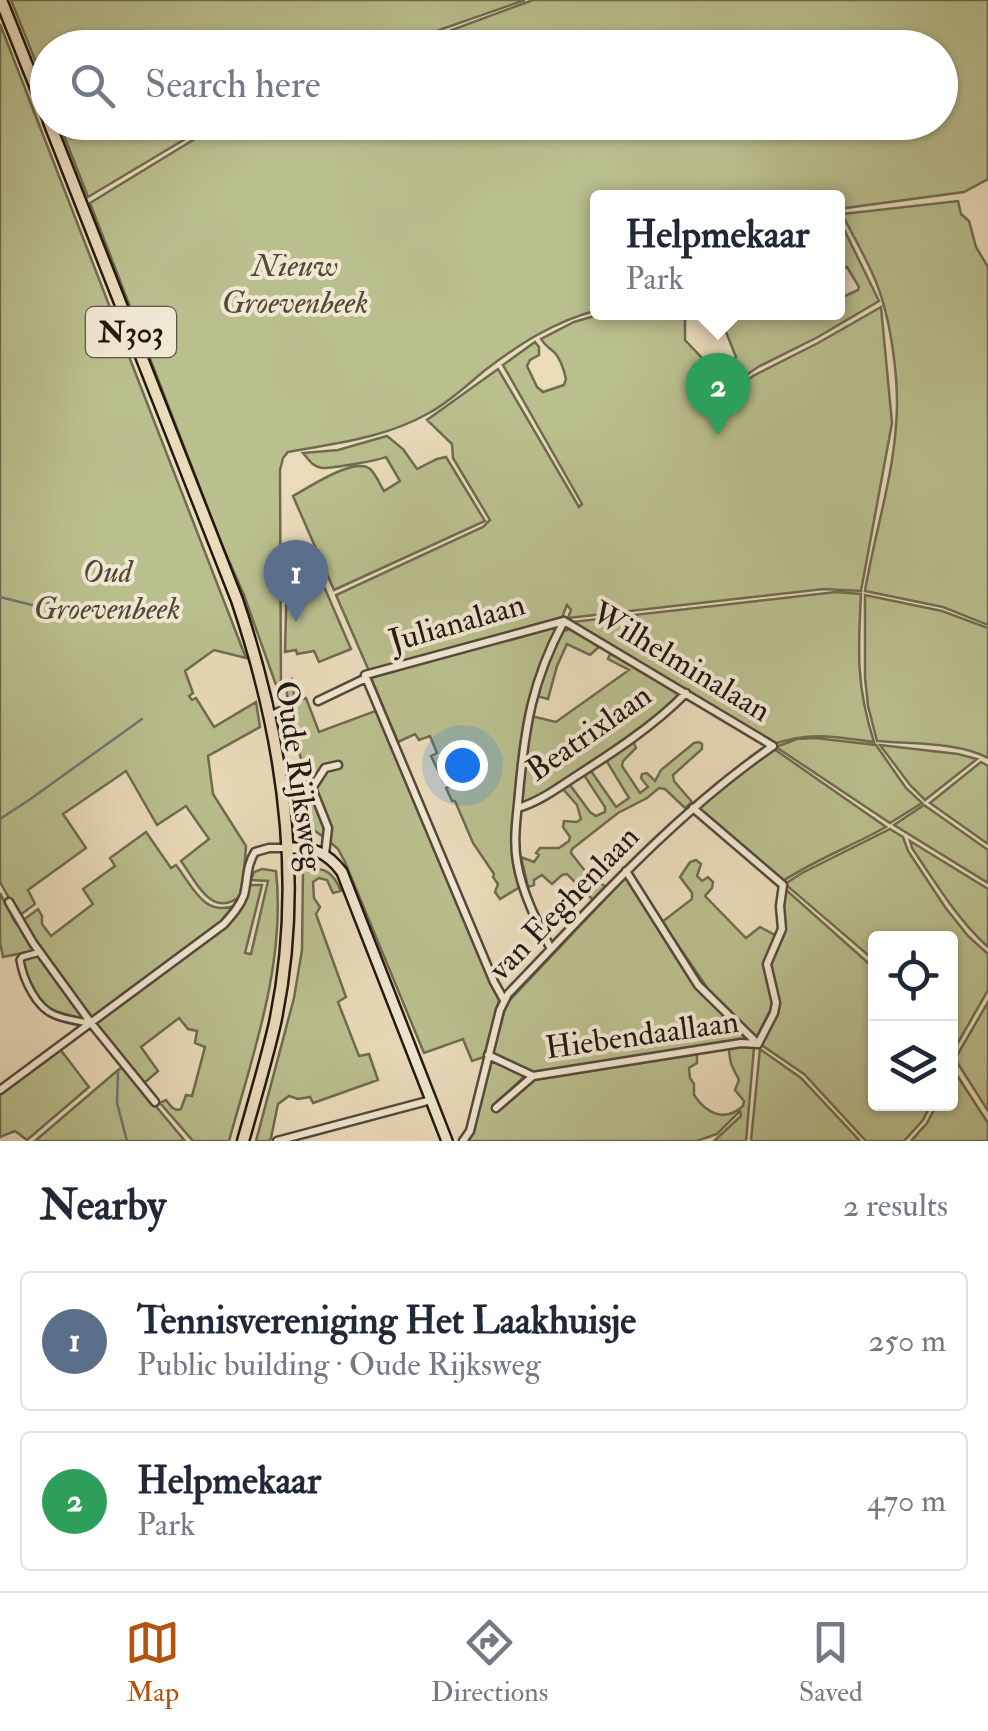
<!DOCTYPE html>
<html lang="en">
<head>
<meta charset="utf-8">
<style>
	:root { --surface:#fff; --page:#f6f6f7; --text:#1f2937; --muted:#747a83; --line:#e0e1e3; --accent:#b45309 }
	body { margin:0; font-family:"IM FELL Double Pica",serif; background:var(--page); color:var(--text) }
	.controls { position:absolute; right:30px; bottom:30px; display:grid; overflow:hidden; border-radius:10px; box-shadow:0 2px 8px #0004 }
	.controls button { width:90px; height:90px; display:grid; place-items:center; padding:0; border:0; border-bottom:2px solid var(--line); background:var(--surface); color:var(--text); font:50px sans-serif }
	.you { position:absolute; left:462px; top:765px; width:35px; height:35px; margin:-25px; border:8px solid #fff; border-radius:50%; background:#1a73e8; box-shadow:0 0 0 15px #1a73e833 }
	.badge { display:grid; place-items:center; width:65px; height:65px; border-radius:50%; background:var(--accent); color:#fff; font-size:32px; font-weight:700 }
	.pin { position:absolute; translate:-50% -82px; filter:drop-shadow(0 2px 5px #0008) }
	.pin::after { content:''; position:absolute; top:52px; width:35px; height:30px; background:inherit; clip-path:polygon(0 0,100% 0,50% 100%) }
	.popup { position:absolute; left:590px; top:190px; width:255px; height:130px; box-sizing:border-box; display:grid; place-content:center; border-radius:10px; background:var(--surface); filter:drop-shadow(0 2px 8px #0005); font-size:32px; white-space:nowrap; color:var(--muted) }
	.popup b { font-size:38px; color:var(--text) }
	.popup::after { content:''; position:absolute; left:50%; top:100%; margin-left:-20px; border:20px solid transparent; border-top-color:var(--surface) }
	.list { margin:0; padding:0; list-style:none }
	h2 { display:flex; justify-content:space-between; align-items:center; height:130px; margin:0; padding:0 40px; font-size:42px }
	h2 small { font-size:32px; font-weight:400; color:var(--muted) }
	.list li { display:grid; grid-template-columns:65px 1fr auto; gap:30px; align-items:center; box-sizing:border-box; height:140px; margin:0 20px 20px; padding:0 20px; border:2px solid var(--line); border-radius:10px }
	.list b { display:block; font-size:38px; white-space:nowrap }
	.list p { margin:0; font-size:32px; white-space:nowrap; color:var(--muted) }
	.list em { font-size:32px; font-style:normal; color:var(--muted) }
	.icon { flex:none; width:55px; height:55px; fill:none; stroke:currentColor; stroke-width:2; stroke-linecap:round; stroke-linejoin:round }
	.map { position:relative; flex:none; width:988px; height:1141px; overflow:hidden }
	.search { position:absolute; background:var(--surface); box-shadow:0 2px 8px #0004; left:30px; right:30px; top:30px; height:110px; display:flex; align-items:center; gap:25px; box-sizing:border-box; padding:0 35px; border-radius:55px; color:var(--muted); font-size:38px }
	.sheet { height:450px; background:var(--surface) }
	nav { display:flex; justify-content:space-around; align-items:center; box-sizing:border-box; height:140px; border-top:2px solid var(--line); background:var(--surface); font-size:28px; color:var(--muted) }
	nav a { display:grid; justify-items:center; gap:5px }
	nav .on { color:var(--accent) }
	.map>svg:first-child { display:block }
	.green { fill:#babf8e; stroke:#6e6c4f; stroke-width:2.5 }
	.lines { fill:none; stroke-linecap:round; stroke-linejoin:round }
	.stream { stroke:#697974; stroke-width:2.5 }
	.pedestrian-casing { stroke:#55493b; stroke-width:10 }
	.minor-casing { stroke:#55493b; stroke-width:11 }
	.secondary-casing { stroke:#231810; stroke-width:14 }
	.primary-casing { stroke:#231810; stroke-width:15 }
	.pedestrian { stroke:#f1e8d3; stroke-width:5 }
	.minor { stroke:#f1e8d3; stroke-width:6 }
	.secondary { stroke:#f1e8d3; stroke-width:9 }
	.primary { stroke:#eadbbb; stroke-width:10 }
	.labels { text-anchor:middle; dominant-baseline:central; stroke-width:8; stroke-linejoin:round; paint-order:stroke }
	.shield { fill:#f1e8d3; stroke:#61564a; stroke-width:2.5 }
	.shield-label { font-size:30px; font-weight:bold; fill:#231810 }
	.park-label { font-size:32px; font-style:italic; fill:#504a36; stroke:#f1e8d3 }
	.street-label { font-size:32px; fill:#231810; stroke:#f1e8d3 }
</style>
</head>
<body>
<div class="map">
<svg width="988" height="1141" viewBox="0 0 988 1141">
	<rect width="100%" height="100%" fill="#eadbbb"/>
	<filter id="stains"><feTurbulence type="fractalNoise" baseFrequency=".002" numOctaves="4"/><feColorMatrix values="0 0 0 0 .2 0 0 0 0 .09 0 0 0 0 .02 0 0 0 .5 -.17"/></filter>
	<radialGradient id="worn" r=".72"><stop offset=".6" stop-color="#630" stop-opacity="0"/><stop offset="1" stop-color="#630" stop-opacity=".3"/></radialGradient>
	<path class="green" d="M 11,0 L 525,0 L 391,47 L 48,48 L 47,93 L 41,70 L 39,70 Z
		M 533,0 L 988,0 L 988,179 L 964,192 L 838,209 L 838,198 L 598,198 L 598,310 C 555,321 519,344 484,371 C 466,386 449,402 429,413 C 385,438 337,443 288,452 L 283,458 L 280,470 L 281,699 L 244,595 L 222,545 L 90,203 L 221,123 L 940,122 L 940,48 L 406,47 Z
		M 0,24 L 246,658 L 214,650 L 185,671 L 193,693 L 189,696 L 192,700 L 196,698 L 214,727 L 256,702 L 260,727 L 208,756 L 213,794 L 246,846 L 242,895 C 212,920 197,883 181,861 L 209,839 L 186,806 L 157,825 L 126,771 L 63,814 L 86,848 L 28,890 L 35,904 L 19,916 L 0,882 Z
		M 59,123 L 212,123 L 88,197 Z
		M 958,201 L 961,214 L 969,221 L 976,247 L 988,267 L 988,625 L 943,607 L 865,591 C 874,536 892,482 896,426 C 900,383 891,314 873,275 C 864,254 852,234 842,214 Z
		M 838,217 L 879,301 L 818,337 L 758,367 L 724,390 L 728,394 L 753,376 L 818,343 L 881,307 L 892,423 L 861,591 L 824,589 L 568,618 L 571,610 L 567,605 L 562,617 L 369,671 L 336,595 L 483,527 L 490,520 L 453,458 L 452,444 L 427,420 L 498,369 L 579,507 L 582,504 L 503,365 L 535,342 L 539,347 L 539,355 L 530,360 L 527,366 L 537,387 L 543,392 L 564,385 L 566,379 C 564,370 561,360 555,353 C 549,347 545,346 541,339 L 574,322 L 608,312 L 706,313 L 701,317 L 689,317 L 685,320 L 685,340 L 705,361 L 717,358 L 723,364 L 728,364 L 736,357 L 722,322 L 723,313 L 838,312 L 838,299 L 858,290 L 859,287 L 847,267 L 838,271 L 838,260 L 844,257 L 838,246 Z
		M 387,436 L 403,449 L 417,469 L 437,459 L 446,457 L 485,521 L 334,590 L 293,496 C 308,488 355,456 370,469 C 376,474 380,485 384,491 L 400,481 L 386,457 C 380,460 329,469 322,468 C 313,467 309,460 303,453 L 338,450 Z
		M 313,561 L 351,649 L 319,662 L 314,651 L 297,654 L 296,650 L 285,652 L 287,573 Z
		M 836,592 L 861,594 C 858,651 856,686 874,742 C 835,737 812,731 774,744 L 572,622 Z
		M 865,595 L 942,611 L 988,628 L 988,758 C 959,742 911,744 877,741 L 868,706 L 865,678 Z
		M 553,627 L 556,630 C 528,682 520,736 515,795 C 513,827 510,856 520,887 L 500,899 L 495,892 L 498,884 L 493,877 L 494,874 L 473,843 L 455,801 L 452,801 L 446,788 L 457,783 L 455,776 L 443,781 L 431,756 L 437,753 L 430,736 L 419,740 L 415,734 L 398,742 L 371,678 Z
		M 569,629 L 600,646 L 590,655 L 567,644 L 557,666 L 548,699 L 536,696 L 560,633 Z
		M 611,652 L 680,693 C 662,713 639,728 617,744 C 587,766 556,790 521,804 L 531,716 L 556,722 L 629,670 L 608,659 Z
		M 292,679 L 295,702 L 306,698 L 319,732 L 378,710 L 499,1000 L 484,1057 L 472,1061 L 463,1039 L 424,1053 L 345,862 L 338,849 L 330,842 L 331,827 L 314,790 L 325,772 L 340,768 L 338,764 L 325,767 L 310,787 C 311,806 325,819 325,838 L 307,825 L 305,772 L 289,718 L 286,681 Z
		M 815,738 L 876,745 L 906,788 L 922,803 L 890,823 L 776,747 L 797,739 Z
		M 633,741 L 636,748 L 623,761 L 622,766 L 640,793 L 648,787 L 641,778 L 642,774 L 647,773 L 655,781 L 661,770 L 694,743 L 699,742 L 702,744 L 702,749 L 673,775 L 674,781 L 692,802 L 685,808 L 665,789 L 659,788 L 647,798 L 618,813 L 572,849 L 571,853 L 589,876 L 606,887 L 593,900 L 567,874 L 562,875 L 552,884 L 542,875 L 534,880 L 534,885 L 528,887 L 521,857 L 534,862 L 539,855 L 536,853 L 540,848 L 559,848 L 569,841 L 570,837 L 563,827 L 564,821 L 577,822 L 581,819 L 577,805 L 563,789 L 570,785 L 590,812 L 596,816 L 605,812 L 605,807 L 584,775 L 591,771 L 616,807 L 629,798 L 606,760 Z
		M 880,745 L 958,754 L 977,759 L 925,800 L 910,785 Z
		M 774,749 L 886,827 C 852,846 815,860 783,881 L 696,808 L 746,767 Z
		M 981,762 L 988,766 L 988,844 L 930,803 Z
		M 924,805 L 988,850 L 988,883 L 894,825 Z
		M 890,829 L 903,837 L 908,851 L 945,907 L 968,936 L 988,954 L 988,990 L 951,1055 L 950,938 L 876,938 L 875,961 L 785,884 L 802,873 Z
		M 146,832 L 171,868 L 176,865 C 193,887 204,918 237,905 L 221,925 L 91,1020 L 22,921 L 38,909 L 42,916 L 42,924 L 51,936 L 93,904 L 83,889 L 115,866 L 110,858 Z
		M 910,841 L 988,889 L 988,947 C 957,919 935,882 912,848 Z
		M 696,860 L 701,864 L 697,876 L 702,881 L 708,877 L 713,882 L 712,888 L 705,896 L 746,938 L 760,927 L 777,936 L 766,957 L 764,967 L 773,1005 L 756,1038 L 708,989 L 662,922 L 692,899 L 692,893 L 680,877 L 690,862 Z
		M 306,868 C 326,868 333,872 341,891 L 333,893 L 327,880 L 319,878 L 313,882 L 314,898 L 320,907 L 316,914 L 346,997 L 338,1002 L 359,1056 L 369,1054 L 378,1080 L 316,1102 L 313,1103 L 310,1097 L 298,1099 L 289,1096 L 278,1104 L 271,1138 L 269,1141 L 256,1141 L 294,998 L 302,950 L 303,870 Z
		M 262,869 L 276,871 C 286,963 253,1054 229,1141 L 193,1141 L 160,1103 L 166,1100 C 170,1105 174,1112 181,1109 L 186,1095 L 192,1096 L 205,1047 L 195,1043 L 197,1031 L 188,1029 L 179,1018 L 141,1047 L 158,1071 L 143,1084 L 94,1024 L 224,929 L 243,907 L 250,885 L 262,885 L 245,953 L 251,954 L 268,881 L 251,880 L 254,872 Z
		M 626,877 L 692,982 L 746,1039 L 534,1072 L 493,1053 L 505,1009 L 510,1000 Z
		M 784,888 L 875,969 L 876,1104 L 931,1104 L 923,1120 L 904,1141 L 866,1141 L 804,1074 L 760,1044 L 778,1003 L 769,964 L 782,936 Z
		M 0,893 L 15,922 L 37,950 L 3,957 L 0,942 Z
		M 40,954 L 85,1021 C 76,1019 63,1018 54,1013 C 38,1006 25,975 22,959 Z
		M 988,1002 L 988,1111 L 955,1059 Z
		M 742,1047 L 754,1047 L 746,1141 L 714,1141 L 741,1116 L 740,1111 L 717,1134 L 697,1141 L 467,1141 L 474,1126 L 492,1060 L 525,1076 L 494,1105 L 498,1111 L 533,1080 L 697,1054 L 697,1063 L 689,1068 L 690,1078 L 694,1084 L 694,1095 C 706,1113 724,1123 743,1106 L 744,1101 L 735,1090 L 739,1080 C 732,1066 730,1065 729,1049 Z
		M 60,1049 L 89,1087 L 27,1140 L 15,1131 L 0,1137 L 0,1094 Z
		M 760,1049 L 801,1078 L 860,1141 L 751,1141 Z
		M 951,1066 L 988,1123 L 988,1141 L 911,1141 L 927,1123 L 937,1104 L 950,1104 Z
		M 123,1067 L 185,1141 L 35,1141 L 118,1070 Z"/>
	<g class="lines">
		<path class="stream" d="M 0,597 L 32,605 L 56,601
			M 32,605 L 42,620
			M 0,819 L 29,800 L 142,719
			M 118,1071 L 117,1103 L 127,1141"/>
		<defs>
			<path id="pedestrian" d="M 40,952 L 22,957 L 20,960 C 23,979 36,1008 55,1015 C 65,1019 77,1021 88,1023"/>
			<path id="minor" d="M 318,701 L 366,678
				M 271,715 L 283,710
				M 518,808 C 538,802 555,790 573,778 C 612,753 654,726 686,693
				M 693,808 L 783,885 L 780,906 L 782,929 L 767,964 L 776,1003 L 774,1013 L 758,1044
				M 325,854 L 328,828 L 312,788 L 325,768 L 338,765
				M 626,871 L 698,985 L 757,1043
				M 9,902 L 33,943 L 91,1023 L 155,1102
				M 551,949 C 537,922 522,893 517,862 C 513,839 517,816 519,793 C 525,726 532,681 564,621
				M 504,1000 L 494,982 L 365,675 L 564,621
				M 488,1055 L 533,1076
				M 0,1090 L 224,924 C 232,915 240,906 244,895 C 248,879 246,866 255,852 L 269,848 L 288,848
				M 496,1108 L 533,1076 L 741,1043 L 758,1044
				M 277,1141 L 431,1100
				M 463,1141 L 470,1131 L 500,1010 L 508,994 C 592,907 673,815 773,746 L 564,621"/>
			<path id="secondary" d="M 288,848 C 313,847 327,852 342,872 L 447,1141"/>
			<path id="primary" d="M 1,0 L 48,118
				M 49,122 L 237,600 C 283,736 305,880 275,1023 C 266,1062 254,1102 243,1141"/>
		</defs>
		<use href="#pedestrian" class="pedestrian-casing"/>
		<use href="#minor" class="minor-casing"/>
		<use href="#secondary" class="secondary-casing"/>
		<use href="#primary" class="primary-casing"/>
		<use href="#pedestrian" class="pedestrian"/>
		<use href="#minor" class="minor"/>
		<use href="#secondary" class="secondary"/>
		<use href="#primary" class="primary"/>
	</g>
	<g class="labels">
		<rect class="shield" x="86" y="307" width="90" height="50" rx="8"/>
		<g class="shield-label">
			<text x="131" y="332">N303</text>
		</g>
		<g class="park-label">
			<text x="295" y="266">Nieuw<tspan x="295" dy="37">Groevenbeek</tspan></text>
			<text x="107" y="572">Oud<tspan x="107" dy="37">Groevenbeek</tspan></text>
		</g>
		<g class="street-label">
			<text transform="translate(457 623) rotate(-16)">Julianalaan</text>
			<text transform="translate(681 662) rotate(31)">Wilhelminalaan</text>
			<text transform="translate(589 733) rotate(-35)">Beatrixlaan</text>
			<text transform="translate(299 776) rotate(82)">Oude Rijksweg</text>
			<text transform="translate(564 903) rotate(-46)">van Eeghenlaan</text>
			<text transform="translate(642 1035) rotate(-8)">Hiebendaallaan</text>
		</g>
	</g>
	<rect width="100%" height="100%" filter="url(#stains)"/>
	<rect width="100%" height="100%" fill="url(#worn)"/>
</svg>
<div class="controls">
<button><svg class="icon" aria-label="locate" viewBox="0 0 24 24"><circle cx="12" cy="12" r="6"/><path d="M12 2v4M12 18v4M2 12h4M18 12h4"/></svg></button>
<button><svg class="icon" aria-label="layers" viewBox="0 0 24 24"><path d="M12 4l9 5-9 5-9-5zM3 14l9 5 9-5"/></svg></button>
</div>
<div class="you"></div>
<div class="pin badge" style="left:296px;top:622px;background:#5c6f8a">1</div>
<div class="pin badge" style="left:718px;top:435px;background:#2e9e5b">2</div>
<div class="popup"><b>Helpmekaar</b>Park</div>
<div class="search"><svg class="icon" aria-label="search" viewBox="0 0 24 24"><circle cx="10" cy="10" r="6"/><path d="M15 15l6 6"/></svg>Search here</div>
</div>
<section class="sheet">
<h2>Nearby<small>2 results</small></h2>
<ul class="list">
<li><span class="badge" style="background:#5c6f8a">1</span><div><b>Tennisvereniging Het Laakhuisje</b><p>Public building · Oude Rijksweg</p></div><em>250 m</em></li>
<li><span class="badge" style="background:#2e9e5b">2</span><div><b>Helpmekaar</b><p>Park</p></div><em>470 m</em></li>
</ul>
</section>
<nav>
<a class="on"><svg class="icon" aria-label="map" viewBox="0 0 24 24"><path d="M3 6l6-2 6 2 6-2v14l-6 2-6-2-6 2zM9 4v14M15 6v14"/></svg>Map</a>
<a><svg class="icon" aria-label="directions" viewBox="0 0 24 24"><path d="M12 3l9 9-9 9-9-9zM9 14v-3h6M13 9l2 2-2 2"/></svg>Directions</a>
<a><svg class="icon" aria-label="saved" viewBox="0 0 24 24"><path d="M7 4h10v16l-5-4-5 4z"/></svg>Saved</a>
</nav>
</body>
</html>
